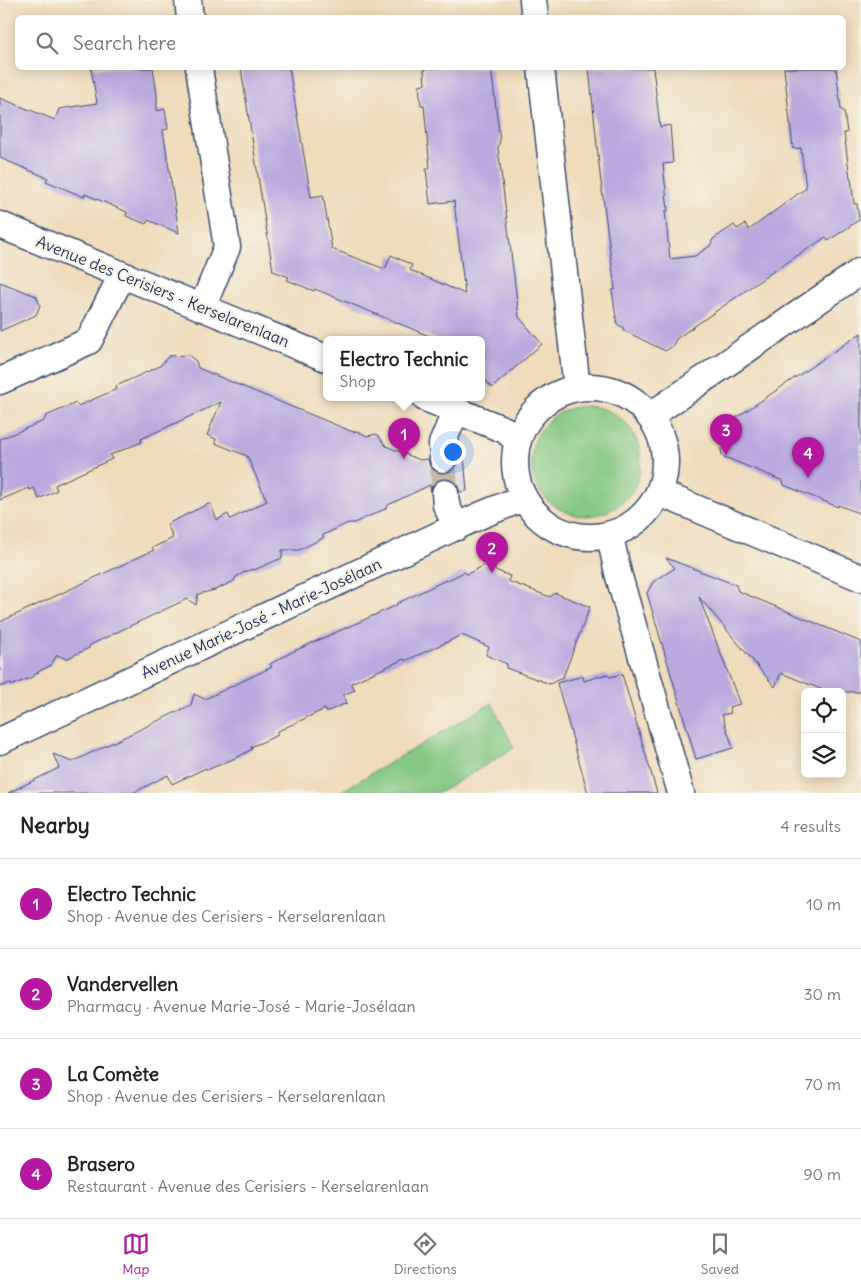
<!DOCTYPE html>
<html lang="en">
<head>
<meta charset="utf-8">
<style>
	:root { --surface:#fff; --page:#f2f2f2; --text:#202124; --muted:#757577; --line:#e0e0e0; --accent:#b5179e }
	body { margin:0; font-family:Delius,sans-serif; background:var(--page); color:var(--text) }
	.controls { position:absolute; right:15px; bottom:15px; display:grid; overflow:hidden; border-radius:8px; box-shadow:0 2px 12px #0003 }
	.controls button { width:45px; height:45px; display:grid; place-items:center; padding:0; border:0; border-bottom:1px solid var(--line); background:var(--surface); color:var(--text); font:25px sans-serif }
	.you { position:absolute; left:452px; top:451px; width:18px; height:18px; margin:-12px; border:4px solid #fff; border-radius:50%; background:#1a73e8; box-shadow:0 0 0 8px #1a73e833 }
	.badge { display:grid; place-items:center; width:32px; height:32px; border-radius:50%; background:var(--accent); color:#fff; font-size:16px; font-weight:700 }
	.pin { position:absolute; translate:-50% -41px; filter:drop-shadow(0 1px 2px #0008) }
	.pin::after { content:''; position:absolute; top:26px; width:18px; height:15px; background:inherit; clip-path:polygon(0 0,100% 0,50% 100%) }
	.popup { position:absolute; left:323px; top:336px; width:162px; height:65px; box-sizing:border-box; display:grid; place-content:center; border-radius:8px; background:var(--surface); filter:drop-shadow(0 1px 4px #0005); font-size:16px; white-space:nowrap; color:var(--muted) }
	.popup b { font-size:19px; color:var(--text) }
	.popup::after { content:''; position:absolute; left:50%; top:100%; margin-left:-10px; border:10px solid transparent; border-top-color:var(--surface) }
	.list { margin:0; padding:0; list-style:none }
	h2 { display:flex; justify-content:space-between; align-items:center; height:65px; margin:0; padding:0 20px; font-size:21px }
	h2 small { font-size:16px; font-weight:400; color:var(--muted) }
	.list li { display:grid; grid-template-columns:32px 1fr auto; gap:15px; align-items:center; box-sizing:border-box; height:90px; padding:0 20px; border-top:1px solid var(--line) }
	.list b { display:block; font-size:19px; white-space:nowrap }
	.list p { margin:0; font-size:16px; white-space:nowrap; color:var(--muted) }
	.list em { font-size:16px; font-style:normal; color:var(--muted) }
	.icon { flex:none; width:28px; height:28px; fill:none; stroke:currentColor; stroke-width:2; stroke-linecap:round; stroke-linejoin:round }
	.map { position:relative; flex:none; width:861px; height:793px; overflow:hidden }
	.search { position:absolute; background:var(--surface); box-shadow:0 2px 12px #0003; left:15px; right:15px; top:15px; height:55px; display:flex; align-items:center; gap:12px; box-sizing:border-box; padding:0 18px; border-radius:8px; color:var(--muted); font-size:19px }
	.sheet { height:425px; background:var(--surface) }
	nav { display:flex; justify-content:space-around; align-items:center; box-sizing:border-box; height:70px; border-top:1px solid var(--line); background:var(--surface); font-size:14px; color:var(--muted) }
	nav a { display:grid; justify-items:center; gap:2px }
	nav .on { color:var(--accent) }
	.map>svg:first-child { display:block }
	.green { fill:#85c982; stroke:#507c70 }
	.building { fill:#bba9e0 }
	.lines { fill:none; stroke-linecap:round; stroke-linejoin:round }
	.minor-tunnel { stroke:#c5b9a8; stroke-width:26; stroke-dasharray:26 13; stroke-linecap:butt }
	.minor-casing { stroke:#3b496c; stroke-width:29 }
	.minor { stroke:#fff; stroke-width:26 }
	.labels { text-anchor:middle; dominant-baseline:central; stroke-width:5; stroke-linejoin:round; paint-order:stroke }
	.street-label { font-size:16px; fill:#1b2f5e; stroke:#f7f3e8 }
</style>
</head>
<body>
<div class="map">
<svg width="861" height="793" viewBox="0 0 861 793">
	<rect width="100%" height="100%" fill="#f7f3e8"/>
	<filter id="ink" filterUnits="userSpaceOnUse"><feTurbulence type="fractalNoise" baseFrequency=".02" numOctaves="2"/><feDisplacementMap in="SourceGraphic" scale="10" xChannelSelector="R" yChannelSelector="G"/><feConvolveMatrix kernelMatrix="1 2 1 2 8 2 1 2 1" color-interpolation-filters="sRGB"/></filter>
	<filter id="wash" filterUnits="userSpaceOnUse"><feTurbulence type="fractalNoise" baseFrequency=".0096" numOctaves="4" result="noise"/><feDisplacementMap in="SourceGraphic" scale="20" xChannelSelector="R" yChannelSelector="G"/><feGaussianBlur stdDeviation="1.12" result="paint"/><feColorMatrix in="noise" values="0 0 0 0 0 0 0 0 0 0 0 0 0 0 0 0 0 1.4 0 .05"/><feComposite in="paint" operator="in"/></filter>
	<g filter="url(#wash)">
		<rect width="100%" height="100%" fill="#f0dbba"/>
		<path class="green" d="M531 461a55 55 0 1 1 110 0a55 55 0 1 1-110 0Z
			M 492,703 L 514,748 L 439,793 L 338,793 Z"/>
		<g id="blocks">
			<path class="building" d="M 91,68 L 153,68 L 157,94 L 157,111 L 165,109 L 168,129 L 163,130 L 179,233 L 148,220 L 146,224 L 126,216 L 127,212 L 85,194 L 84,197 L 46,181 L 48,178 L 0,158 L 0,98 L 55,120 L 59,109 L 97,103 Z
				M 241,68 L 289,68 L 311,197 L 323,195 L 332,249 L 385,269 L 391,255 L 412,265 L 410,270 L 465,294 L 454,201 L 430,204 L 426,169 L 430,169 L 424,105 L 421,105 L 419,85 L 425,84 L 424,70 L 426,70 L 425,68 L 491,68 L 500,140 L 498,148 L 519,317 L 542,344 L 492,388 L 482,376 L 482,340 L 439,340 L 315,289 L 314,291 L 287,280 L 289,277 L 273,271 Z
				M 589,68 L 653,68 L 660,127 L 670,125 L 673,163 L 663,164 L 668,211 L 665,211 L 670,259 L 695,256 L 710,246 L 713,239 L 734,225 L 737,229 L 745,224 L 749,230 L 806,188 L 801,148 L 793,149 L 784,68 L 836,68 L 841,110 L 844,111 L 847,133 L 844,133 L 850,178 L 851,178 L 854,204 L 857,204 L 859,220 L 828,241 L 826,237 L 768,275 L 676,339 L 673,346 L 665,351 L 623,330 L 624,328 L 617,324 L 612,290 L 615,290 L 600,174 Z
				M 0,282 L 36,296 L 40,305 L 36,315 L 0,331 Z
				M 861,333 L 861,514 L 838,505 L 838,507 L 784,485 L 783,481 L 722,456 L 718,430 Z
				M 188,355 L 196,361 L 198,368 L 229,381 L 353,432 L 357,431 L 367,436 L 377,434 L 386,446 L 420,460 L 428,459 L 430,467 L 437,473 L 444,474 L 451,472 L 456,466 L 458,458 L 464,457 L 467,491 L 460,492 L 457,484 L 451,479 L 443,478 L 437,480 L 432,486 L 431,491 L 430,485 L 388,505 L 385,509 L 354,523 L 348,523 L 323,535 L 323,538 L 299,550 L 282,550 L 282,558 L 254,570 L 252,569 L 243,573 L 236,577 L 234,581 L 215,590 L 198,594 L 196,605 L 187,599 L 90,645 L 89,648 L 66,659 L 57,655 L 50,666 L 41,670 L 32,677 L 11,686 L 10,683 L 0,687 L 0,622 L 154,550 L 152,548 L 173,538 L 167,524 L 210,503 L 217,520 L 228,514 L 230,519 L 267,501 L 247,456 L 215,443 L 216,439 L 207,435 L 221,402 L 141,439 L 142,442 L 110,455 L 112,459 L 55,485 L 57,490 L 39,499 L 34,488 L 30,490 L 29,488 L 0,500 L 0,439 L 44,421 L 46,416 L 76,403 L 78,406 L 117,389 L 116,386 L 160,366 L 169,356 Z
				M 666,558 L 736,585 L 738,591 L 861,642 L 861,692 L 828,692 L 781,673 L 775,687 L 699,597 L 740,704 L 729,707 L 731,713 L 722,715 L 733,748 L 696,759 L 647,593 L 653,582 L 675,568 Z
				M 491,562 L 495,570 L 510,576 L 508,581 L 550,597 L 555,593 L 590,607 L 563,677 L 550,684 L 506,668 L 507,664 L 486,655 L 489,647 L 462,635 L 405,661 L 404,659 L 351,683 L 355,690 L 343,695 L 347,703 L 326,712 L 325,709 L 276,732 L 278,735 L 251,747 L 252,749 L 240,756 L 207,770 L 206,768 L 172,784 L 168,775 L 133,793 L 8,793 L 59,768 L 53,754 L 72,762 L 191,705 L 194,694 L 205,699 L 272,667 L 270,664 L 292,652 L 397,605 L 396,604 L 446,580 L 446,581 L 464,572 L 467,574 Z
				M 607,674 L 610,677 L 622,674 L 657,793 L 588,793 L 557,683 L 583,676 L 584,681 Z"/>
		</g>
	</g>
	<g filter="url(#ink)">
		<use href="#blocks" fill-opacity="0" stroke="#3b496c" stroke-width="1"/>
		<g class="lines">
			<path class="minor-tunnel" d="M 443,459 L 445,493"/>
			<defs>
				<path id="minor" d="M 188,0 L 190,18
					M 533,0 L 535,18
					M 199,68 L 227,247 L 202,308
					M 541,68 L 577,388
					M 0,225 L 326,358
					M 0,381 L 89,341 L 122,275
					M515 462a75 75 0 1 1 150 0a75 75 0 1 1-150 0Z
					M 425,398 L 505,430 L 517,440
					M 650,416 L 861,271
					M 443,459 L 442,444 L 456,410
					M 661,488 L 667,496 L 861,578
					M 445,493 L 446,505 L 457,527
					M 610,536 L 618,573 L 681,793
					M 0,741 L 479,516 L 523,498"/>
			</defs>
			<use href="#minor" class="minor-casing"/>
			<use href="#minor" class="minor"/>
		</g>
	</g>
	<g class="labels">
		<g class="street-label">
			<text transform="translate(163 291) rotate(22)">Avenue des Cerisiers - Kerselarenlaan</text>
			<text transform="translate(261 618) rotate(-25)">Avenue Marie-José - Marie-Josélaan</text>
		</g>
	</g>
</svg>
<div class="controls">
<button><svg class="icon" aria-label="locate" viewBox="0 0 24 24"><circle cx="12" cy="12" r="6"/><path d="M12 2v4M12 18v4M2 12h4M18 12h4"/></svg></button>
<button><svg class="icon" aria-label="layers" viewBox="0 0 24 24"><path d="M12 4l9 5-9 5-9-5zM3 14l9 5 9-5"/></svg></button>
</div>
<div class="you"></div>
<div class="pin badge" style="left:404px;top:459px">1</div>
<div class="popup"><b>Electro Technic</b>Shop</div>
<div class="pin badge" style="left:492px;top:573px">2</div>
<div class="pin badge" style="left:726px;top:455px">3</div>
<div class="pin badge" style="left:808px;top:478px">4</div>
<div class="search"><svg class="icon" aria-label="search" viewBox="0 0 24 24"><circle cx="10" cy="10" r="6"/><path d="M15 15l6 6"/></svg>Search here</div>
</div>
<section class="sheet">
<h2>Nearby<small>4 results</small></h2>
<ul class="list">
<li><span class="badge">1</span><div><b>Electro Technic</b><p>Shop · Avenue des Cerisiers - Kerselarenlaan</p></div><em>10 m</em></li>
<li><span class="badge">2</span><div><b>Vandervellen</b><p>Pharmacy · Avenue Marie-José - Marie-Josélaan</p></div><em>30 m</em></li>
<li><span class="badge">3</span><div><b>La Comète</b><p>Shop · Avenue des Cerisiers - Kerselarenlaan</p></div><em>70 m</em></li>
<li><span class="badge">4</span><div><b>Brasero</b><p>Restaurant · Avenue des Cerisiers - Kerselarenlaan</p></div><em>90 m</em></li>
</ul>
</section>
<nav>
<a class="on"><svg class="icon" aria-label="map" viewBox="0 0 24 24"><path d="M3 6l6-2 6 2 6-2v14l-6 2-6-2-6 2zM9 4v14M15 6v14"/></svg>Map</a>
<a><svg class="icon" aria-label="directions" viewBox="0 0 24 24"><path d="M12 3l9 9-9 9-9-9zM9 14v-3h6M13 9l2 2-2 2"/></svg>Directions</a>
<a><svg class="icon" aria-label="saved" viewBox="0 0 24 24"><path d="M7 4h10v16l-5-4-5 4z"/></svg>Saved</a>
</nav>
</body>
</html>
